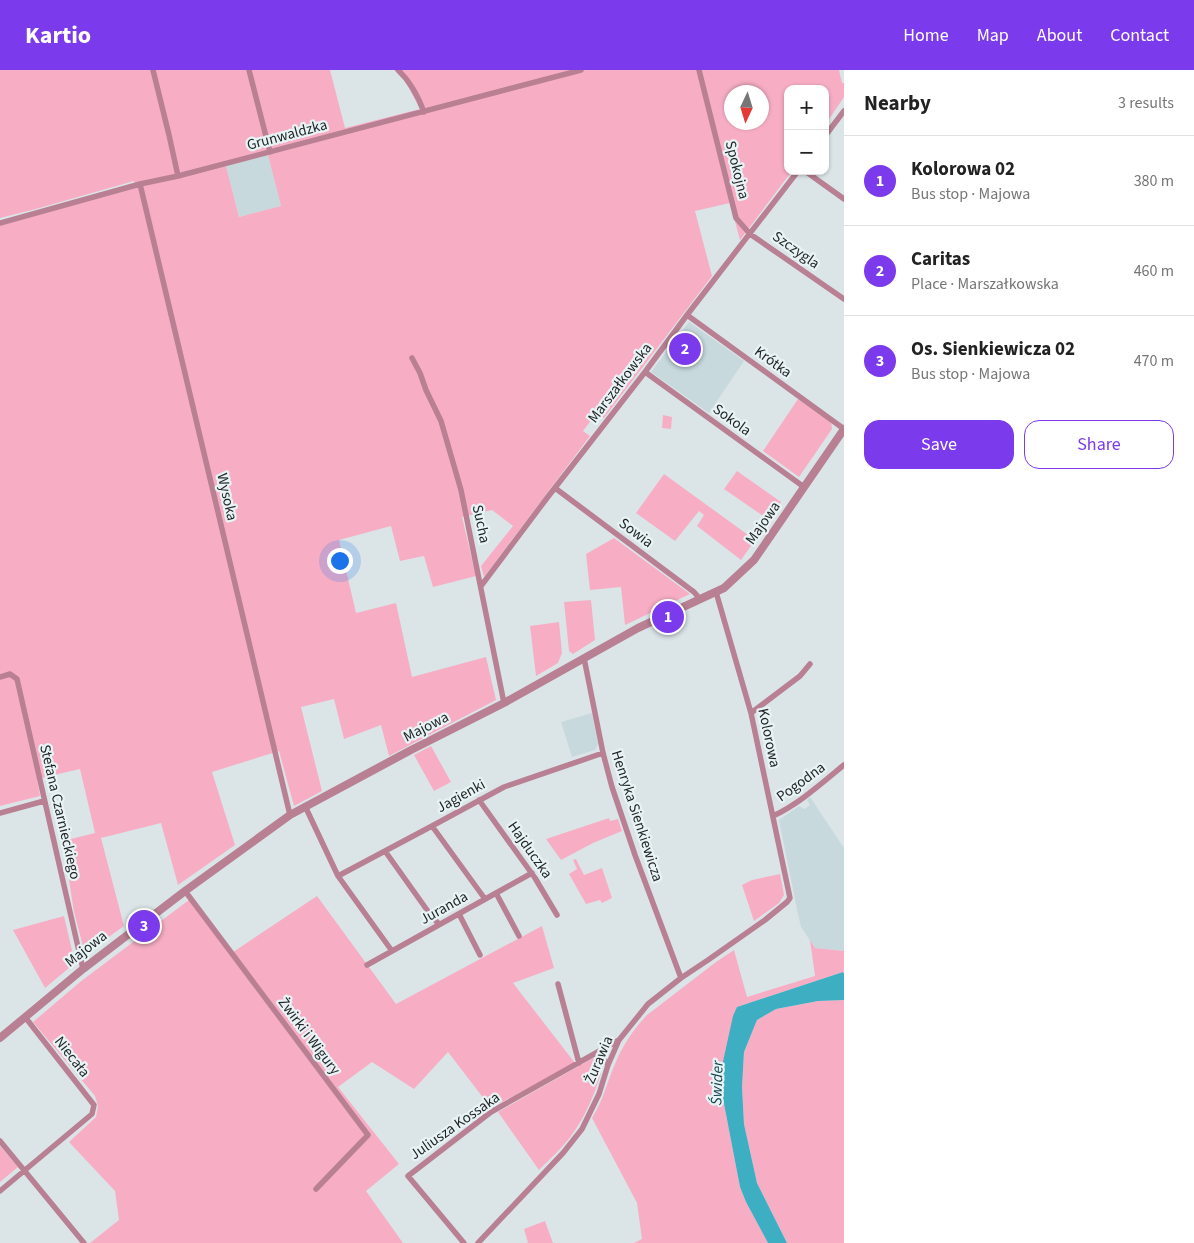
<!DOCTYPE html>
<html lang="en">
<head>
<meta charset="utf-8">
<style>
	:root { --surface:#fff; --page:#f6f6f6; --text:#222; --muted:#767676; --line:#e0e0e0; --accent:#7c3aed }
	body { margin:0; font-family:"Source Sans 3",sans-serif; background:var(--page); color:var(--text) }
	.controls { position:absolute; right:15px; top:15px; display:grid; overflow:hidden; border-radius:10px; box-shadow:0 1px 4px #0004 }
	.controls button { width:45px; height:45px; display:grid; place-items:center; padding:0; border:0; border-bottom:1px solid var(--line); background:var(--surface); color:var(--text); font:25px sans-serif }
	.compass { position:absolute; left:724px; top:15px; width:45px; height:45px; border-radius:50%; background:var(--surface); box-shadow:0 1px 4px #0004; rotate:184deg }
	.you { position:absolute; left:339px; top:490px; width:18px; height:18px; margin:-12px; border:4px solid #fff; border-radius:50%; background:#1a73e8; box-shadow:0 0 0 8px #1a73e833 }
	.badge { display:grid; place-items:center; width:32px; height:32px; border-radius:50%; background:var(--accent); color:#fff; font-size:16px; font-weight:700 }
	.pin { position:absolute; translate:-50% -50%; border:2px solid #fff; box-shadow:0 1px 5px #0006 }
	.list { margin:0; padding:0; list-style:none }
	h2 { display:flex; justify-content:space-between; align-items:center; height:65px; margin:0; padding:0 20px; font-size:21px }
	h2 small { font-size:16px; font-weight:400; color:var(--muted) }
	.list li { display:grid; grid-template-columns:32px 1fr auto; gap:15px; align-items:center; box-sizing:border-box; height:90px; padding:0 20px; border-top:1px solid var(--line) }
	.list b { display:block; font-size:19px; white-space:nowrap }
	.list p { margin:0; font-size:16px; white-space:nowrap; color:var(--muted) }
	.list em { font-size:16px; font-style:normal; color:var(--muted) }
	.actions { display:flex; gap:10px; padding:15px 20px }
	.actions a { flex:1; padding:11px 0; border:1px solid var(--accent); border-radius:15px; text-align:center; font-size:18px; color:var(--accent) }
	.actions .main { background:var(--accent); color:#fff }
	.map { position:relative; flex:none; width:844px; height:1173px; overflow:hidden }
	header { display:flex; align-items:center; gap:30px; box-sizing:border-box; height:70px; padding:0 25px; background:var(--accent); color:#fff }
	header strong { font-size:24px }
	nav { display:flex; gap:28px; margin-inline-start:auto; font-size:18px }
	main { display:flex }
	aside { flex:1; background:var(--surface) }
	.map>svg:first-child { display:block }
	.built { fill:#c7d9dd }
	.green { fill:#f7aec5; fill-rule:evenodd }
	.water { fill:#3eaec2 }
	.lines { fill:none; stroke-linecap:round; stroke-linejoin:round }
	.minor { stroke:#b88092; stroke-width:5.5 }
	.tertiary { stroke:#b88092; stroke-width:8 }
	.labels { text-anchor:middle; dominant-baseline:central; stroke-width:4.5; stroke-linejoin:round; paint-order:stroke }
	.street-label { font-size:15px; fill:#1f2324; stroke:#e8f3f5 }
	.water-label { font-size:16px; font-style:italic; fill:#0c3f48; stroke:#e8f3f5 }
</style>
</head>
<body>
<header>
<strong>Kartio</strong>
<nav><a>Home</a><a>Map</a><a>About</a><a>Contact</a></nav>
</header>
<main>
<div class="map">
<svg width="844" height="1173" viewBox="0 0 844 1173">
	<rect width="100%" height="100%" fill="#dbe5e8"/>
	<path class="built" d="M 268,84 L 281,136 L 239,147 L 226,96 Z
		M 689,252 L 744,291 L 709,343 L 651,302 Z
		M 592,643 L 598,674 L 595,680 L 572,687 L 561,652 Z
		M 810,727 L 844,778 L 844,881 L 815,878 L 801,857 L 797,840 L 795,829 L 779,750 L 799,736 L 805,739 L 810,735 L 807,730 Z"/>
	<path class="green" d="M 0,0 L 330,0 L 345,58 L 420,39 L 404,9 L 394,0 L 839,0 L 842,13 L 844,13 L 844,27 L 825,55 L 825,19 L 788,19 L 788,101 L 792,101 L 740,170 L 730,133 L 695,141 L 712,206 L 604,348 L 596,344 L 583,361 L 590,366 L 484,507 L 481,496 L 513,456 L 492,440 L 462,447 L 476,506 L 433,517 L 424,486 L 400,491 L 391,456 L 339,470 L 356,543 L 396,533 L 412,607 L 486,587 L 496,630 L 389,686 L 381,655 L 344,669 L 334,629 L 301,637 L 322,721 L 294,736 L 279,681 L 212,702 L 235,775 L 178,815 L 161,753 L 101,768 L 124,856 L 85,884 L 74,842 L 63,771 L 95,763 L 80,699 L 37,709 L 40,726 L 0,736 L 0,155 L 135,117 L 134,111 L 36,139 L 0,148 ZM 732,22 L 762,22 L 762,52 L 732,52 ZM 268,85 L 281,136 L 239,147 L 226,96 Z
		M 798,329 L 831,351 L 832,359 L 799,407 L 763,381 Z
		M 663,345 L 672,347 L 671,359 L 662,358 Z
		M 737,401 L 781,432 L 769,450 L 724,419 Z
		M 664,404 L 755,470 L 741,490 L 697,456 L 704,445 L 699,441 L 675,471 L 636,443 Z
		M 614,468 L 690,524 L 625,555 L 621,517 L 590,520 L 586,484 Z
		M 591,530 L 595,570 L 573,584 L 569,581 L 564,532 Z
		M 559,552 L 562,583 L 558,593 L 536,606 L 530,556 Z
		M 431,676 L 451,712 L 434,721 L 414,685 Z
		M 609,748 L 610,751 L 618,749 L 622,761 L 593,773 L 561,790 L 546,769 Z
		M 576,789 L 584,805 L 602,798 L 612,828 L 602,833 L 600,830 L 586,834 L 569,804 L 577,799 L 573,790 Z
		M 780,804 L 784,825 L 779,833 L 754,851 L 742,815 L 752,810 Z
		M 317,826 L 396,934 L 542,856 L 554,898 L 513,913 L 575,993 L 491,1038 L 448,982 L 414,1019 L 372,992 L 338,1017 L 399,1094 L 366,1121 L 403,1173 L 90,1173 L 119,1150 L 115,1121 L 69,1072 L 96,1047 L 98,1036 L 95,1026 L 33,952 L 80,912 L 189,830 L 230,884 Z
		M 64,846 L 75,893 L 45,918 L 13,860 Z
		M 810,870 L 815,878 L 844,881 L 844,904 L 843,902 L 737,937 L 722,996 L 720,1013 L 740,1117 L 746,1132 L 768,1173 L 634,1173 L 642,1169 L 637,1133 L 592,1048 C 603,1031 607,1012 615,994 C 622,976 634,959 647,945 L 716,892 L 734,880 L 747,927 L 815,906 Z
		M 844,930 L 844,1173 L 787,1173 L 757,1113 L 744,1054 L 742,1017 L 744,982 L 757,950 L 776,939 L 818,931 Z
		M 593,988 L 601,1003 C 594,1026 585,1047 571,1066 C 562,1078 550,1089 539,1100 L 498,1042 Z
		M 0,1076 L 18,1097 L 0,1112 Z
		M 545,1151 L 553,1173 L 528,1173 L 524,1159 Z"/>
	<path class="water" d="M 843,902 L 844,904 L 844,930 L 818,931 L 776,939 L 757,950 L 744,982 L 742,1017 L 744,1054 L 757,1113 L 787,1173 L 768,1173 L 746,1132 L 740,1117 L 720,1013 L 722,996 L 733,946 L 737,937 Z"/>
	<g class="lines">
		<path class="minor" d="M 153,0 L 169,65 L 178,106
			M 249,0 L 270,82
			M 398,0 C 411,12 418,26 424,42
			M 699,0 L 736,148 L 750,164 L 844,229
			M 825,66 L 844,41
			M 805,101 L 844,129
			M 140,114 L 290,745
			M 0,153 L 140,114 L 178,106 L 581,0
			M 687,245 L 844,359
			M 412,288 L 420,303 L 426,320 L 441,351 L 461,420 L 504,633
			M 645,302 L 804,417
			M 555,418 L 694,522 L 700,529
			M 481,516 L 547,428 L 645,302 L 687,245 L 798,101
			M 584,588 L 603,683 L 612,717 L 635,785 L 681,908
			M 0,607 L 10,604 L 17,609 L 83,899
			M 751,643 L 800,606 L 810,594
			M 479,730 L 535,808 L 557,845
			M 305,736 L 338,806 L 392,881
			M 0,743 L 44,731
			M 773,746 C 799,734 822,713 844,695
			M 432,756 L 485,829
			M 385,781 L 432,847 L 439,854
			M 338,806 L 432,756 L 504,717 L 603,683
			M 185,821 L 368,1065 L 316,1119
			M 496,823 L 519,866
			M 459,844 L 480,885
			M 367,895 L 532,803
			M 558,914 L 579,993
			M 596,983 L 602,987 L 608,995
			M 0,1071 L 84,1173
			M 0,1121 L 92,1044 L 94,1035 L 25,947
			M 464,1173 L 408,1106 L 491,1042 L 619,970
			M 478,1173 L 563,1083 L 582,1059 L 599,1024 L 608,995 L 619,970 L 648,934 L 681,908 L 708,890 L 765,850 L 787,832 L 790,828 L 751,643 L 716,522"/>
		<path class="tertiary" d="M 0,968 L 83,899 L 185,821 L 290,745 L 411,680 L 504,633 L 638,558 L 724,518 L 754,490 L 844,359"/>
	</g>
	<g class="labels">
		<g class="street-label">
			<text transform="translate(287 65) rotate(-15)">Grunwaldzka</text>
			<text transform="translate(737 100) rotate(76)">Spokojna</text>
			<text transform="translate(796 180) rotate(35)">Szczygla</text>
			<text transform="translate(773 292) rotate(36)">Krótka</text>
			<text transform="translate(620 313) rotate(-53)">Marszałkowska</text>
			<text transform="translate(732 350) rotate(36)">Sokola</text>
			<text transform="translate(227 427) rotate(77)">Wysoka</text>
			<text transform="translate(763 453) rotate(-55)">Majowa</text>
			<text transform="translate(481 454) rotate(78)">Sucha</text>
			<text transform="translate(636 463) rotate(37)">Sowia</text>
			<text transform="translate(426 657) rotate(-27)">Majowa</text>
			<text transform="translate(769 668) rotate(78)">Kolorowa</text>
			<text transform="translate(801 712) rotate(-36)">Pogodna</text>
			<text transform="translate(461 726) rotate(-29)">Jagienki</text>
			<text transform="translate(60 742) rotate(77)">Stefana Czarnieckiego</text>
			<text transform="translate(637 746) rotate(72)">Henryka Sienkiewicza</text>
			<text transform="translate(530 780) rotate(55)">Hajduczka</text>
			<text transform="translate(444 838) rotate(-29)">Juranda</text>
			<text transform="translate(86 879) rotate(-38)">Majowa</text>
			<text transform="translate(309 966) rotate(53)">Żwirki i Wigury</text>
			<text transform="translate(72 987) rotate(52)">Niecała</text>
			<text transform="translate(599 990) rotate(-67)">Żurawia</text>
			<text transform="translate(455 1056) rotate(-35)">Juliusza Kossaka</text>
		</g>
		<g class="water-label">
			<text transform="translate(717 1013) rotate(-88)">Świder</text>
		</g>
	</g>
</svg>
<div class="controls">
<button>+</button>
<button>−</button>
</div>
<svg class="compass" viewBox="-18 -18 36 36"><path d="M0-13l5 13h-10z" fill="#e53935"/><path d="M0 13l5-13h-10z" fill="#767676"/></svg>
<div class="you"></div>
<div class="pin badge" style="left:668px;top:547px">1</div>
<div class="pin badge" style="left:685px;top:279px">2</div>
<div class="pin badge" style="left:144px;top:856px">3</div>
</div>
<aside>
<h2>Nearby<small>3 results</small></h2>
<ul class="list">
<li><span class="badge">1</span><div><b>Kolorowa 02</b><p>Bus stop · Majowa</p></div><em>380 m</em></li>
<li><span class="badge">2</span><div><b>Caritas</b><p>Place · Marszałkowska</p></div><em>460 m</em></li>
<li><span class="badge">3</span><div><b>Os. Sienkiewicza 02</b><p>Bus stop · Majowa</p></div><em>470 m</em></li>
</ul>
<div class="actions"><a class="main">Save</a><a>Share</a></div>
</aside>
</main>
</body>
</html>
